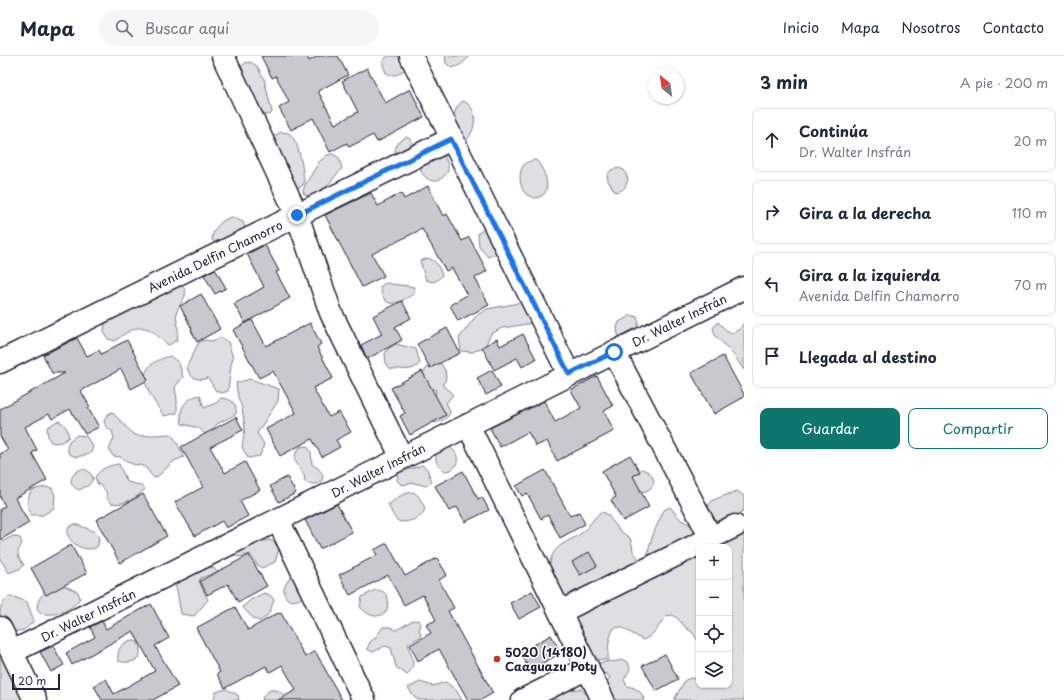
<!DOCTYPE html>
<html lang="es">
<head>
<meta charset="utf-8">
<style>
	:root { --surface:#fff; --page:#f6f6f7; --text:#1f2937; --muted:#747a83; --line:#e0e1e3; --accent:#0f766e }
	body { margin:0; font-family:"Playpen Sans",sans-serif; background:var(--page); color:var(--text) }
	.controls { position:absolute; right:12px; bottom:12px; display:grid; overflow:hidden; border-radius:8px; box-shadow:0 1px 3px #0004 }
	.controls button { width:36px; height:36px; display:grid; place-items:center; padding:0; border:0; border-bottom:1px solid var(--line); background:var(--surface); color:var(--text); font:20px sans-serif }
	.compass { position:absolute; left:648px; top:12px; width:36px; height:36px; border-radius:50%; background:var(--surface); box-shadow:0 1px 3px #0004; rotate:331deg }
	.scale { position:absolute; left:12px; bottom:10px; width:48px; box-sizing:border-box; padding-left:4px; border:2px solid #22223b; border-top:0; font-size:11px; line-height:14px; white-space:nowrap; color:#22223b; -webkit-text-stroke:3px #fff; paint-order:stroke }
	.stop { position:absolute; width:12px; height:12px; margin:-9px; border:3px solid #1a73e8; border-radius:50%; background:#fff }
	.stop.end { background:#1a73e8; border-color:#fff; box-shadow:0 1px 4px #0008 }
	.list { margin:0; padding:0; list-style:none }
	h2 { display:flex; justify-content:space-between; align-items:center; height:52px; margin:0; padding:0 16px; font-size:17px }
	h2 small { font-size:13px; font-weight:400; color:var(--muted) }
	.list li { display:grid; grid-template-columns:26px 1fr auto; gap:12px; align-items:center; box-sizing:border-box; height:64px; margin:0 8px 8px; padding:0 8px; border:1px solid var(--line); border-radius:8px }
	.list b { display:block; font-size:15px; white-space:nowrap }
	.list p { margin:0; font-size:13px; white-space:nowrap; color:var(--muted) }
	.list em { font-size:13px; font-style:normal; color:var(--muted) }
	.actions { display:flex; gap:8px; padding:12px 16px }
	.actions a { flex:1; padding:9px 0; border:1px solid var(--accent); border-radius:8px; text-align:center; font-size:14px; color:var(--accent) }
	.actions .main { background:var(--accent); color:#fff }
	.icon { flex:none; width:22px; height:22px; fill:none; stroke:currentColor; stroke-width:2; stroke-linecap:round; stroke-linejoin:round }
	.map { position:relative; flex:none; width:744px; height:644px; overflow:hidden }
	header { display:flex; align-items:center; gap:24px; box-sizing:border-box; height:56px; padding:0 20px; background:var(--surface); border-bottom:1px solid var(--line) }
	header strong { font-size:19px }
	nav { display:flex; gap:22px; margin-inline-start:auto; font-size:14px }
	.search { width:280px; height:36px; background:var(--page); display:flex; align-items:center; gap:10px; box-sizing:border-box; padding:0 14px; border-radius:22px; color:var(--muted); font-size:15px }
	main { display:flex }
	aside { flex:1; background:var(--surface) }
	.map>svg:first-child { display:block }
	.green { fill:#dfdfe2; stroke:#80808e }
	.building { fill:#c8c8cf; stroke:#22223b }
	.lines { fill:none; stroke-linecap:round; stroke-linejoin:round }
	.minor-casing { stroke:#22223b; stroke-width:25 }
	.minor { stroke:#fff; stroke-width:22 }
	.route { stroke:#1a73e8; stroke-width:5 }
	.poi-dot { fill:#c8321e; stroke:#fff; stroke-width:1.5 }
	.labels { text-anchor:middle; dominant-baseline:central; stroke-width:3; stroke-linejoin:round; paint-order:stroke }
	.street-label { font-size:12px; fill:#22223b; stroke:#fff }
	.poi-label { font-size:12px; font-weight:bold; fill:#22223b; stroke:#fff; text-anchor:start }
</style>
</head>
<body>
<header>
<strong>Mapa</strong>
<div class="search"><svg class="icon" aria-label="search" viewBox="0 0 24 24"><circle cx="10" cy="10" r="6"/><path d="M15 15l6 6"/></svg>Buscar aquí</div>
<nav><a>Inicio</a><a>Mapa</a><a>Nosotros</a><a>Contacto</a></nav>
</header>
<main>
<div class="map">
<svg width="744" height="644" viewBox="0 0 744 644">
	<rect width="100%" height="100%" fill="#fff"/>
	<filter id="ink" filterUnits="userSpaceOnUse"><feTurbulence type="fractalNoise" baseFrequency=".025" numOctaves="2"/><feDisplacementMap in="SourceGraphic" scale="8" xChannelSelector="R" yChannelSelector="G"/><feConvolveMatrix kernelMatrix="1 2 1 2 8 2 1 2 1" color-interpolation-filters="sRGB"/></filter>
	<g filter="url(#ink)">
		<path class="green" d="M 388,0 L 403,0 L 407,7 L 405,13 C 399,19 394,21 386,17 L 383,9 L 383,4 Z
			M 445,0 L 468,0 L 468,2 C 463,8 459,10 451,12 L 446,7 Z
			M 250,6 L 257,10 L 264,23 L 272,56 L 270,59 L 262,58 L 238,14 L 245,7 Z
			M 463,45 C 480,52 476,75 465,86 L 453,71 C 453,62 454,51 463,45 Z
			M 281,76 C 284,77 286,76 288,77 C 299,82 304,117 304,128 L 295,135 L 272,93 L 273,81 Z
			M 407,81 L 412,85 L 415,92 L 395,103 C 393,93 397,85 407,81 Z
			M 443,96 L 448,109 L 448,115 C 446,118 443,122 439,124 C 431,128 421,120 420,111 C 420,109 421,107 421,105 Z
			M 333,98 L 339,102 L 342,112 L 340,115 C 331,124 319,146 304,138 L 303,135 L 305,129 L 319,106 L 327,99 Z
			M 536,104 C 543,111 552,131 543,139 C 541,141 537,142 534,142 C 532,141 528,140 526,138 C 519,132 518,115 524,109 C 527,105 532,105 536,104 Z
			M 619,112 L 624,114 L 628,123 C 626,131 624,135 615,136 L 608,125 L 607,119 L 611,114 Z
			M 232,161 L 243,166 L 245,172 L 243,178 L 216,187 L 212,184 C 212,173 222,163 232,161 Z
			M 489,170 L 499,197 L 488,201 L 479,191 L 478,177 Z
			M 428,202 C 438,206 438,210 442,219 C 437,226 434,227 426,224 L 420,205 Z
			M 385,227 C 395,229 405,229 414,231 L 414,238 C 399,246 385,257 380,231 Z
			M 174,230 L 182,230 C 191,238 180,246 177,255 C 175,262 178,267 178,274 C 178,277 178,280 177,284 L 169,289 C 161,285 159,280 152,275 C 138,266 126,277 115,285 L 108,283 L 104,276 L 105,266 Z
			M 526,244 L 540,266 L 502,272 L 491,278 L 485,290 L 473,296 L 461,295 L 459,282 L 476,260 L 487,253 L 514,248 Z
			M 631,259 L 637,261 L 639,267 L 634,279 L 623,282 L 618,279 L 617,272 L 619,266 Z
			M 718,266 L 726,274 L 732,277 C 737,275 742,272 744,266 L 744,314 L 733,298 L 715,279 L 713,272 Z
			M 221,281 L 228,286 L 233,302 L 231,309 L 228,335 L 222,337 L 216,335 L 208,322 C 198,326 188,321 187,310 L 199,286 L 205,284 L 212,285 Z
			M 396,288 L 416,293 L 420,307 C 412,317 403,312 391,313 L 386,309 L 385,297 L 389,292 Z
			M 170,300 L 179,307 L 183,321 L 175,331 L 177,344 L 177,357 L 164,360 C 147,335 129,311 170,300 Z
			M 439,305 L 445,314 L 446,321 L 445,325 L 443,327 L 443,330 L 449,334 L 453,339 L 446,347 C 447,349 450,353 450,356 C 449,362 440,366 435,367 L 431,366 L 436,334 L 430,332 L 423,317 L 430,308 Z
			M 250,323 L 279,333 L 278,345 L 257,377 L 264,388 L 260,400 L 248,402 L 242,391 L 245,372 L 242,352 L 238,341 L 236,327 Z
			M 200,339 L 204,352 L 216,347 L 221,342 C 232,343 237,347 236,358 L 217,368 L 214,372 L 217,381 L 206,379 L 199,372 L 182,368 C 178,353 185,342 200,339 Z
			M 112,356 L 133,378 L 138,380 L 171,378 L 176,385 L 184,401 L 174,405 L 158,420 L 154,422 L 145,411 L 139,409 L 132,408 L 120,401 L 113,400 L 109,394 L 114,382 L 112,375 L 106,371 L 104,365 L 107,359 Z
			M 57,365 C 65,366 68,374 69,381 C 63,386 59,388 51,386 L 48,381 L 47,372 Z
			M 77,379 L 86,380 L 93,391 L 91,397 C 86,399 81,400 76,401 L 69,398 L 67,392 L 69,385 Z
			M 307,390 L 311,396 L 312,409 L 318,412 L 323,419 L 322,425 C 316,429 312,429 305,426 L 304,419 L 294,403 L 296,397 L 300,391 Z
			M 448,390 C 461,396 461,414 445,415 C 437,410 434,405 437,395 Z
			M 119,408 L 127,426 L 140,429 L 145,433 C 137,442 123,450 111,447 L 107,442 L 106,435 L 97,427 L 95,421 C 100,413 109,409 119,408 Z
			M 422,409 L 427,413 L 432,426 L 426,430 L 414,427 L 401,429 L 397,424 L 398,418 C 406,413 414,413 422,409 Z
			M 81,413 C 87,413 92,417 93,423 L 89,429 L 79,434 C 66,428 71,418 81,413 Z
			M 642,413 C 650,416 653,419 654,427 L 651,432 L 644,436 L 639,433 L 632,422 L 636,416 Z
			M 45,431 L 52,432 L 55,439 L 54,452 L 43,459 L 31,459 L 27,447 L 31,434 Z
			M 737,435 L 744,440 L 744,454 C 732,464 725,465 710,466 L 705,453 L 713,444 Z
			M 414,436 L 419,441 L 425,452 C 424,454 424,456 423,458 C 418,463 404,468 398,465 C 393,462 391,453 388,448 L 390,448 C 396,441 404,437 414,436 Z
			M 670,451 L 681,464 L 693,470 L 731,484 L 744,479 L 744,644 L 674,644 L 685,624 L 691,622 L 699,623 L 699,629 L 729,629 L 729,491 L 699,491 L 699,586 L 692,576 L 686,572 L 677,562 L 672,559 L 666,560 C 659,569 654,580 643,584 L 621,571 L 614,572 C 608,582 608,592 608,604 L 596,603 L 591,598 L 549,512 C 552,486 568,488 584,475 C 590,469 594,461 601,456 L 607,458 L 619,474 L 630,482 L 632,488 L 633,495 L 640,505 L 647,506 C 648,487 656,471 664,454 Z
			M 75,468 L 94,475 L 98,479 L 99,485 L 97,491 C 86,497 71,489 67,477 L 69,471 Z
			M 13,480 L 20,482 L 22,488 C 15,498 18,500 24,509 L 19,513 L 9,517 L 0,503 L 0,487 Z
			M 270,484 L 275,487 L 279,493 L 275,506 L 262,512 L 257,509 L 250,498 L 240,501 L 233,499 L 235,493 L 262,485 Z
			M 206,511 L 213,511 L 217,516 L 201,522 L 199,525 L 208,544 L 194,560 L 181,558 L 177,535 L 173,524 Z
			M 293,518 L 304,540 C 297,546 285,548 284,535 C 283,529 290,523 293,518 Z
			M 63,529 L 78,536 L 80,542 C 72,555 54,561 40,557 L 37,552 C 39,535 49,534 63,529 Z
			M 375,534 C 389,534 390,545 386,556 C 376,564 368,559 360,551 L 362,541 Z
			M 264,537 L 270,539 L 274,544 C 270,555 270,560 259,565 L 253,562 L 242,551 L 252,543 Z
			M 8,541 L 14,541 L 27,546 L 34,565 L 24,574 L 11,576 L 0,565 C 0,554 0,547 8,541 Z
			M 414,564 L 420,565 L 421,570 L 419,573 L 421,578 L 420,581 L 408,588 C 411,602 418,607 407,619 L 396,611 L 391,592 L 385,590 L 373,596 L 367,593 L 370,586 L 375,582 L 383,571 L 390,571 L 396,574 Z
			M 0,579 L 31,644 L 0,644 Z
			M 131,584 L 138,586 C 145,603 134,609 118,605 C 117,594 120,588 131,584 Z
			M 622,604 L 628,606 L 630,613 L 624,624 L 627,630 C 636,632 642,635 644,644 L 606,644 L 605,627 L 610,622 L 606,617 L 600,620 L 596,608 C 605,604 613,607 622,604 Z
			M 420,626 L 433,630 L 446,626 L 457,635 L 462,644 L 419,644 L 415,642 L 408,632 Z
			M 226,633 L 238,639 L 239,644 L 213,644 L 216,636 Z
			M 581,633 L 593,644 L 538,644 L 555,635 Z
			M 270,634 C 278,633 284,636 285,644 L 262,644 L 263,640 Z"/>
		<path class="building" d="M 261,0 L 307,0 L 309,5 L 318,0 L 338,0 L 348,19 L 318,35 L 335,68 L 358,56 L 342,25 L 367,12 L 385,47 L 410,33 L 424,61 L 377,86 L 373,79 L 349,91 L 347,87 L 330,96 L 313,62 L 291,74 L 279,52 L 289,46 L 276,20 L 272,22 Z
			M 428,130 L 443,160 L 447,158 L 462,185 L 469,181 L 487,215 L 475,222 L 489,249 L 458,265 L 450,249 L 467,239 L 452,212 L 446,215 L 422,173 L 372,198 L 384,220 L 362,231 L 325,159 L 371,137 L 378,150 L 401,137 L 404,143 Z
			M 265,189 L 279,215 L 276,216 L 290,242 L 245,267 L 234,248 L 264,231 L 247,198 Z
			M 215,213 L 226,232 L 215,238 L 204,219 Z
			M 201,238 L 220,273 L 197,286 L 191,274 L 192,273 L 180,250 Z
			M 402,245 L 411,262 L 395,271 L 402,284 L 367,303 L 361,289 L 382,278 L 373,260 Z
			M 252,264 L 266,290 L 310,267 L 321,288 L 317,291 L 333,322 L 313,332 L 329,361 L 339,356 L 351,376 L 336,384 L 340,391 L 322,401 L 312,383 L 280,400 L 266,373 L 296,357 L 273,315 L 259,322 L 233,274 Z
			M 447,272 L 460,297 L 430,312 L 417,288 Z
			M 523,278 L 536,303 L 522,311 L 517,302 L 494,314 L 482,291 L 497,283 L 500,290 Z
			M 77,282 L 87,300 L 99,294 L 101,298 L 127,284 L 148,324 L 131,333 L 121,313 L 81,335 L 90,351 L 88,352 L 99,371 L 85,378 L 70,353 L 52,363 L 49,358 L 25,371 L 37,394 L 32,397 L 47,424 L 15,442 L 29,467 L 0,484 L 0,453 L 5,450 L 0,441 L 0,398 L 8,394 L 0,380 L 0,353 L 65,317 L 52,317 L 43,299 Z
			M 723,300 L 744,338 L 744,341 L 714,358 L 691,317 Z
			M 492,314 L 501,331 L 486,339 L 477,322 Z
			M 422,315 L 446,359 L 410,379 L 400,360 L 405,357 L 391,332 Z
			M 597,320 L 613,350 L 604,355 L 614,375 L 557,405 L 547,385 L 536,390 L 528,376 L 500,391 L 490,372 L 544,345 L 555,366 L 581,352 L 571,334 Z
			M 236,361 L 243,374 L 210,391 L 225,417 L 245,406 L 260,434 L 240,445 L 248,460 L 226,472 L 222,465 L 195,480 L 175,446 L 203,431 L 181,391 Z
			M 630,399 L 640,416 L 633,420 L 649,451 L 623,465 L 611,444 L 616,441 L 602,415 Z
			M 545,414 L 570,460 L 579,456 L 585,468 L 560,482 L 548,459 L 541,463 L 527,437 L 522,440 L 516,430 Z
			M 463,415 L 478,443 L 482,441 L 489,454 L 465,466 L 457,451 L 449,455 L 435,430 Z
			M 287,421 L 296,437 L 279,446 L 270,430 Z
			M 143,438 L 167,480 L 120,507 L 96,464 Z
			M 337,448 L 352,476 L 320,493 L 305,464 Z
			M 387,487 L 405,520 L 437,502 L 447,519 L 439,524 L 454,552 L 448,555 L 493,637 L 481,644 L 468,644 L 439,593 L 418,605 L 410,589 L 431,577 L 426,569 L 436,564 L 423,539 L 404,549 L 388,519 L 350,539 L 339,519 L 377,499 L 374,494 Z
			M 71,489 L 87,517 L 46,539 L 31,512 Z
			M 589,496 L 597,510 L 580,519 L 572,506 Z
			M 249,499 L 267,530 L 238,546 L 228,528 L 207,539 L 200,525 Z
			M 532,535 L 541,551 L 519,563 L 510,547 Z
			M 151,548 L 169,582 L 155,590 L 178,630 L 153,644 L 102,644 L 94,630 L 106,623 L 114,638 L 155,615 L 133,575 L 72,609 L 66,597 L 95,581 L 90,571 L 102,565 L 106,573 Z
			M 235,551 L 248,574 L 278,557 L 279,558 L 281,557 L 305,601 L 315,595 L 342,644 L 278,644 L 296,634 L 282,609 L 270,616 L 266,610 L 225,632 L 217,618 L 220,616 L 196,572 Z
			M 551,579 L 561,597 L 530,614 L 520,597 Z
			M 53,590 L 64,609 L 51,616 L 40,596 Z
			M 665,598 L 678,623 L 656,635 L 642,610 Z"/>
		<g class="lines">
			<defs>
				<path id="minor" d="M 223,0 L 297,159 L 331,257 L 402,402
					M 411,0 L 569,318
					M 614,296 L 711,482
					M 0,306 L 451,83
					M 468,369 L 603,644
					M 278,464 L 364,644
					M 560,556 L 735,470
					M 0,572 L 35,644
					M 12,596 L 744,232
					M 523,644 L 588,612"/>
			</defs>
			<use href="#minor" class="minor-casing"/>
			<use href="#minor" class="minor"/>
		</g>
	</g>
	<g class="lines" filter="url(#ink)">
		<path class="route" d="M 297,159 L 451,83 L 569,318 L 614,296"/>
	</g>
	<circle class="poi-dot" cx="497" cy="603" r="4"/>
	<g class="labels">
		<g class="street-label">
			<text transform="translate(215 200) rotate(-26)">Avenida Delfin Chamorro</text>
			<text transform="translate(679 264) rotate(-26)">Dr. Walter Insfrán</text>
			<text transform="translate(378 414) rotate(-27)">Dr. Walter Insfrán</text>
			<text transform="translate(88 559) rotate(-26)">Dr. Walter Insfrán</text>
		</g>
		<g class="poi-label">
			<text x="505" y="596">5020 (14180)<tspan x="505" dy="14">Caaguazu Poty</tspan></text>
		</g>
	</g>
</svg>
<div class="controls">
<button>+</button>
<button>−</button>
<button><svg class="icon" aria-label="locate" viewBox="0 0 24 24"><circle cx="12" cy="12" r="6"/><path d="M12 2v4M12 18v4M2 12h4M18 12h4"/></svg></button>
<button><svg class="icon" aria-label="layers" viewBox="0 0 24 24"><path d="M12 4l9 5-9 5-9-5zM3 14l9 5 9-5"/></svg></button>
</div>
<svg class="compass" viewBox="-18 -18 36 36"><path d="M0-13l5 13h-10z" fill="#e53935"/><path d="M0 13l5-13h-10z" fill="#747a83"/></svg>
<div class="scale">20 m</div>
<div class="stop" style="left:614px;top:296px"></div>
<div class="stop end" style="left:297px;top:159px"></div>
</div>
<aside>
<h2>3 min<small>A pie · 200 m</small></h2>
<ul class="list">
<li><svg class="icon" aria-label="ahead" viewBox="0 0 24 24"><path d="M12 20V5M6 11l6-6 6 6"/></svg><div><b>Continúa</b><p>Dr. Walter Insfrán</p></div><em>20 m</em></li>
<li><svg class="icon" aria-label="right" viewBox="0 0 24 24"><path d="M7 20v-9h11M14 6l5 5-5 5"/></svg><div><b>Gira a la derecha</b></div><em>110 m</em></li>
<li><svg class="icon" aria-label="left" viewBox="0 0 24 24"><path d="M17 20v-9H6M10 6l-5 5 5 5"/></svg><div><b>Gira a la izquierda</b><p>Avenida Delfin Chamorro</p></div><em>70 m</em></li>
<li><svg class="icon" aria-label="arrive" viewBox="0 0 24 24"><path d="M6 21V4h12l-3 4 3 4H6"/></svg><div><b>Llegada al destino</b></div></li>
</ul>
<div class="actions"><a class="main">Guardar</a><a>Compartir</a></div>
</aside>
</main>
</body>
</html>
